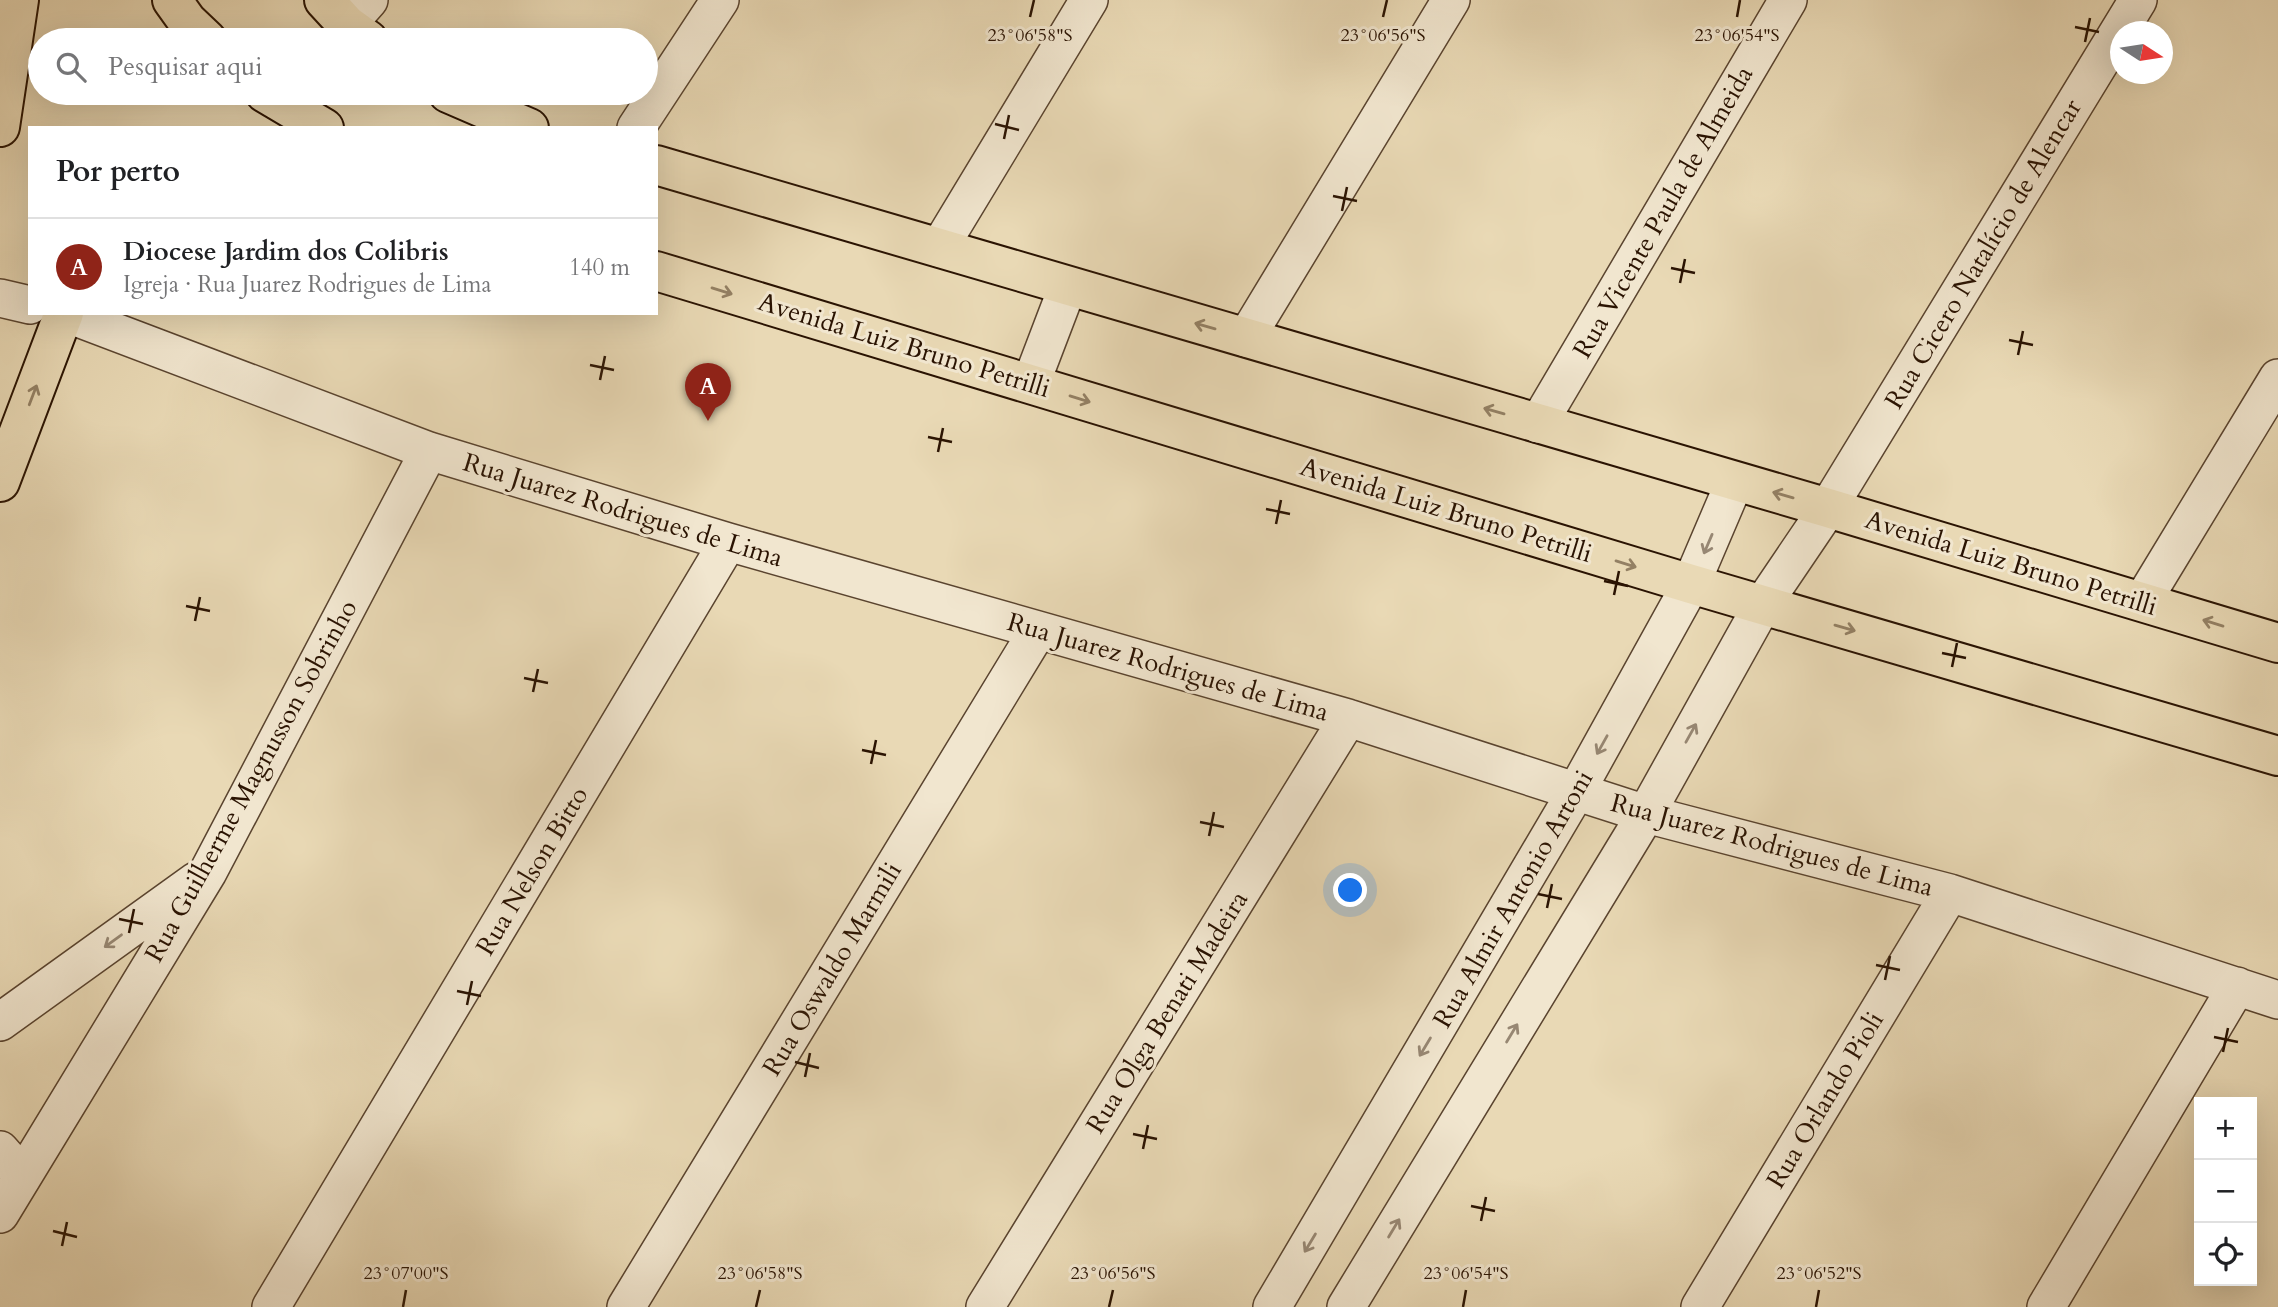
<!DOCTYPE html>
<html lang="pt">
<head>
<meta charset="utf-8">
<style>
	:root { --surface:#fff; --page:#f2f2f2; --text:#202124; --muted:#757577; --line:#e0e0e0; --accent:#8f2418 }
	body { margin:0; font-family:Cardo,serif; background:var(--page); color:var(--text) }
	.controls { position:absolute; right:21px; bottom:21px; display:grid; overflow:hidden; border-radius:0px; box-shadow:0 7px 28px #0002 }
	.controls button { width:63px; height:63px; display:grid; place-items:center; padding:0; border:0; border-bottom:2px solid var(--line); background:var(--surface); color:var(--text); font:35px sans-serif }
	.compass { position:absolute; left:2110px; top:21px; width:63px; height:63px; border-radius:50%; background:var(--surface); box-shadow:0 7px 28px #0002; rotate:102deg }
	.you { position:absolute; left:1351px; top:891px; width:24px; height:24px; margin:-18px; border:5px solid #fff; border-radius:50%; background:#1a73e8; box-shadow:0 0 0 10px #1a73e833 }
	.badge { display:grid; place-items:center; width:46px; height:46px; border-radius:50%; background:var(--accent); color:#fff; font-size:23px; font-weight:700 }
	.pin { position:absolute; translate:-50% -58px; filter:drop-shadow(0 2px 4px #0008) }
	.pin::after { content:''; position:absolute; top:37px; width:24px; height:21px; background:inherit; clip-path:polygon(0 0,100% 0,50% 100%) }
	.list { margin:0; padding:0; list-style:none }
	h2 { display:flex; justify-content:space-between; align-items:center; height:91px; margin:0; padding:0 28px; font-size:30px }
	h2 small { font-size:23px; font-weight:400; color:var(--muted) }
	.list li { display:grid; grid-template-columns:46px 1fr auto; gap:21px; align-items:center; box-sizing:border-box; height:98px; padding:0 28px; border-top:2px solid var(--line) }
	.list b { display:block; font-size:26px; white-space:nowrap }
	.list p { margin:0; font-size:23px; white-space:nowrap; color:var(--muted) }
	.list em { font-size:23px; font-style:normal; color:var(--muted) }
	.icon { flex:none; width:38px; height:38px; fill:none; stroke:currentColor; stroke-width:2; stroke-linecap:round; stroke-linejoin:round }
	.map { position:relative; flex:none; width:2278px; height:1307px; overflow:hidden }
	.search { position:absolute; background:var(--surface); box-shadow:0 7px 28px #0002; left:28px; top:28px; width:630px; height:77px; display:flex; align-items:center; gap:18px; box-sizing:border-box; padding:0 24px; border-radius:38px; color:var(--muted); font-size:26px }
	.panel { position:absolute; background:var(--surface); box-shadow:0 7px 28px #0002; left:28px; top:126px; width:630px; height:189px; border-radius:0px }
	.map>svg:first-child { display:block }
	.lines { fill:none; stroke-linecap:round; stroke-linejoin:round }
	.minor-casing { stroke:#5a442f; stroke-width:40 }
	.major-casing { stroke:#2a1302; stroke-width:42 }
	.minor { stroke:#f1e6cf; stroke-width:37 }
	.major { stroke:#e9d9b5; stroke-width:38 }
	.oneway { stroke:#938064 }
	.oneway2 { stroke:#978773 }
	.ticks { fill:none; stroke:#2a1302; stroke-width:2.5 }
	.labels { text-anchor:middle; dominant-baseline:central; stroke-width:6; stroke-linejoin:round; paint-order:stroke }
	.street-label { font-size:26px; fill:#2a1302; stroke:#f1e6cf }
	.ticks-label { font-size:18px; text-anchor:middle; fill:#2a1302; stroke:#f1e6cf; stroke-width:6; stroke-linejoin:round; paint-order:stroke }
</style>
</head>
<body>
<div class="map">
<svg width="2278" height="1307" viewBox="0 0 2278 1307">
	<rect width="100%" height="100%" fill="#e9d9b5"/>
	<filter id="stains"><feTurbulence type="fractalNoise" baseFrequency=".00286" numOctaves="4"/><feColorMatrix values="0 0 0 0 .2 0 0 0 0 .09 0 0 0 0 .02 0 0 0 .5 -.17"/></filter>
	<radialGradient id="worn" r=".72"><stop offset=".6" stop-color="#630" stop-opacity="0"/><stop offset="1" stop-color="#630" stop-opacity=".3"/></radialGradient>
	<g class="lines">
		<defs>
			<path id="minor" d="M 347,25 L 369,0
				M 636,128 L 720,0
				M 939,248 L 1089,0
				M 0,298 L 30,305
				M 65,313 L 429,451 L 728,542 L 1348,718 L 1646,814 L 1950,893 L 2278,1000
				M 1246,338 L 1451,0
				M 1031,383 L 1068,286
				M 1538,424 L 1788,0
				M 2142,602 L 2278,378
				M 0,1022 L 196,881
				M 0,1150 L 23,1176
				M 0,1214 L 208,872 L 429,451
				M 271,1307 L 728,542
				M 626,1307 L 1038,630
				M 985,1307 L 1348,718
				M 1272,1307 L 1577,790 L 1691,584 L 1735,481
				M 1346,1307 L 1646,814 L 1763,604 L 1828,508 L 2138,0
				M 1700,1307 L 1950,893
				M 2046,1307 L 2237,986"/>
			<path id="major" d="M 172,0 L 187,21 L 207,40
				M 324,0 L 347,25 L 368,40
				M 265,93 L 324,128
				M 448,93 L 529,128
				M 0,127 L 19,0
				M 656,165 L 1828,508 L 2278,643
				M 656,271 L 1691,584 L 2278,756
				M 0,482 L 64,313"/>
		</defs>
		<use href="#minor" class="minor-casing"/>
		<use href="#major" class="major-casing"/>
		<use href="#minor" class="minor"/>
		<use href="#major" class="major"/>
	</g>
	<defs><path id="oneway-shaft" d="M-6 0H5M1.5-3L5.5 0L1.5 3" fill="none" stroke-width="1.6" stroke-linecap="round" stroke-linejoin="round" transform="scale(1.75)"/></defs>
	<g class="oneway">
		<use href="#oneway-shaft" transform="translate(722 291) rotate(17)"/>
		<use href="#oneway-shaft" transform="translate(1205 326) rotate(-164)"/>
		<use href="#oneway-shaft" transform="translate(33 395) rotate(-69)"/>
		<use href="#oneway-shaft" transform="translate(1080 399) rotate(17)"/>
		<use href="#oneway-shaft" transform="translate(1494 411) rotate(-164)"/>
		<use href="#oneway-shaft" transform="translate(1783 495) rotate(-164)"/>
		<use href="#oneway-shaft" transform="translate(1626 564) rotate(17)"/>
		<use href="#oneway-shaft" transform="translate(2213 623) rotate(-163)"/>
		<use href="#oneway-shaft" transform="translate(1845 628) rotate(16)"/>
	</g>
	<g class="oneway2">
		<use href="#oneway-shaft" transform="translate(1708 544) rotate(113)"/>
		<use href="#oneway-shaft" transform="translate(1691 733) rotate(-61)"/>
		<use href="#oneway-shaft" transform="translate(1602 745) rotate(119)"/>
		<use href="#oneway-shaft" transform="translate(113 941) rotate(144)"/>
		<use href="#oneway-shaft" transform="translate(1512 1033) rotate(-59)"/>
		<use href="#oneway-shaft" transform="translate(1425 1047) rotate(121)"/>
		<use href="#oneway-shaft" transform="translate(1394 1228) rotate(-59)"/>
		<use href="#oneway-shaft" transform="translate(1310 1243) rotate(121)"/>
	</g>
	<path class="ticks" d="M 1030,17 L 1034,0M 1383,17 L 1387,0M 1737,17 L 1740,0M 2075,27 L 2099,32M 2085,42 L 2090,18M 995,124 L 1019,130M 1004,139 L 1009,115M 1333,196 L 1357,201M 1342,211 L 1347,187M 1671,268 L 1695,273M 1680,283 L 1685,259M 2009,340 L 2033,345M 2018,355 L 2023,331M 590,365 L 614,370M 600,380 L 605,356M 928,437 L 952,442M 938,452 L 943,428M 1266,509 L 1290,514M 1276,524 L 1281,500M 1604,581 L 1628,586M 1614,595 L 1619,571M 186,606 L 210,611M 195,621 L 200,597M 1942,653 L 1966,658M 1952,667 L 1957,643M 524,678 L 548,683M 533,692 L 538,669M 862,750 L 886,755M 871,764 L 876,740M 1200,822 L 1224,827M 1209,836 L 1214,812M 1538,894 L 1562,899M 1547,908 L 1552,884M 119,919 L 143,924M 129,933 L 134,909M 1876,965 L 1900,970M 1885,980 L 1890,956M 457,991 L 481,996M 467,1005 L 472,981M 2214,1037 L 2238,1042M 2223,1052 L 2228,1028M 795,1062 L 819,1068M 805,1077 L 810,1053M 1133,1134 L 1157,1139M 1143,1149 L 1148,1125M 1471,1206 L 1495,1211M 1481,1221 L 1486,1197M 53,1231 L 77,1237M 62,1246 L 67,1222M 403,1307 L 406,1290M 756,1307 L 760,1290M 1109,1307 L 1113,1290M 1463,1307 L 1466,1290M 1816,1307 L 1819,1290"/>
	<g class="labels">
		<g class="street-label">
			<text transform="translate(1663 212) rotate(-60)">Rua Vicente Paula de Almeida</text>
			<text transform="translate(1983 254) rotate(-59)">Rua Cicero Natalício de Alencar</text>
			<text transform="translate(904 345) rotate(17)">Avenida Luiz Bruno Petrilli</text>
			<text transform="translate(623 510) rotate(17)">Rua Juarez Rodrigues de Lima</text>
			<text transform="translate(1446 510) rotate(17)">Avenida Luiz Bruno Petrilli</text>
			<text transform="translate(2011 563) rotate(17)">Avenida Luiz Bruno Petrilli</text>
			<text transform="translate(1168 667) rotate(16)">Rua Juarez Rodrigues de Lima</text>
			<text transform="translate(251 781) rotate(-61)">Rua Guilherme Magnusson Sobrinho</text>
			<text transform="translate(1772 845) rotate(15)">Rua Juarez Rodrigues de Lima</text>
			<text transform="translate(532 871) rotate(-59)">Rua Nelson Bitto</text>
			<text transform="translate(1513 899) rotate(-60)">Rua Almir Antonio Artoni</text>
			<text transform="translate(832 969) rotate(-59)">Rua Oswaldo Marmili</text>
			<text transform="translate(1167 1012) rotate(-58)">Rua Olga Benati Madeira</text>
			<text transform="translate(1825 1100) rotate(-59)">Rua Orlando Pioli</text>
		</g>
	</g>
	<g class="ticks-label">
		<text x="1030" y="41">23°06'58"S</text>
		<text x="1383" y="41">23°06'56"S</text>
		<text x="1737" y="41">23°06'54"S</text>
		<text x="406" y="1279">23°07'00"S</text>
		<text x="760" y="1279">23°06'58"S</text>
		<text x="1113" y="1279">23°06'56"S</text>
		<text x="1466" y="1279">23°06'54"S</text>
		<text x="1819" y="1279">23°06'52"S</text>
	</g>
	<rect width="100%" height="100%" filter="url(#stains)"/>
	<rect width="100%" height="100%" fill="url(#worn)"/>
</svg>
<div class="controls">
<button>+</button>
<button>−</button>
<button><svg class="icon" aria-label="locate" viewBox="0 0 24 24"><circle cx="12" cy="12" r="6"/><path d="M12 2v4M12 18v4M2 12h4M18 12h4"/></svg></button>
</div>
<svg class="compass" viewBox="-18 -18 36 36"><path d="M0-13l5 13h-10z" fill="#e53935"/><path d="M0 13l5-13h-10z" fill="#757577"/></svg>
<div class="you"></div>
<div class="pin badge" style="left:708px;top:421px">A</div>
<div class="search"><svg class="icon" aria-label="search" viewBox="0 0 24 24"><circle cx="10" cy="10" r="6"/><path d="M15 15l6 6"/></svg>Pesquisar aqui</div>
<section class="panel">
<h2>Por perto<small></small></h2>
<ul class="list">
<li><span class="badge">A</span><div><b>Diocese Jardim dos Colibris</b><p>Igreja · Rua Juarez Rodrigues de Lima</p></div><em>140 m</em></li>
</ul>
</section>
</div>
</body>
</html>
